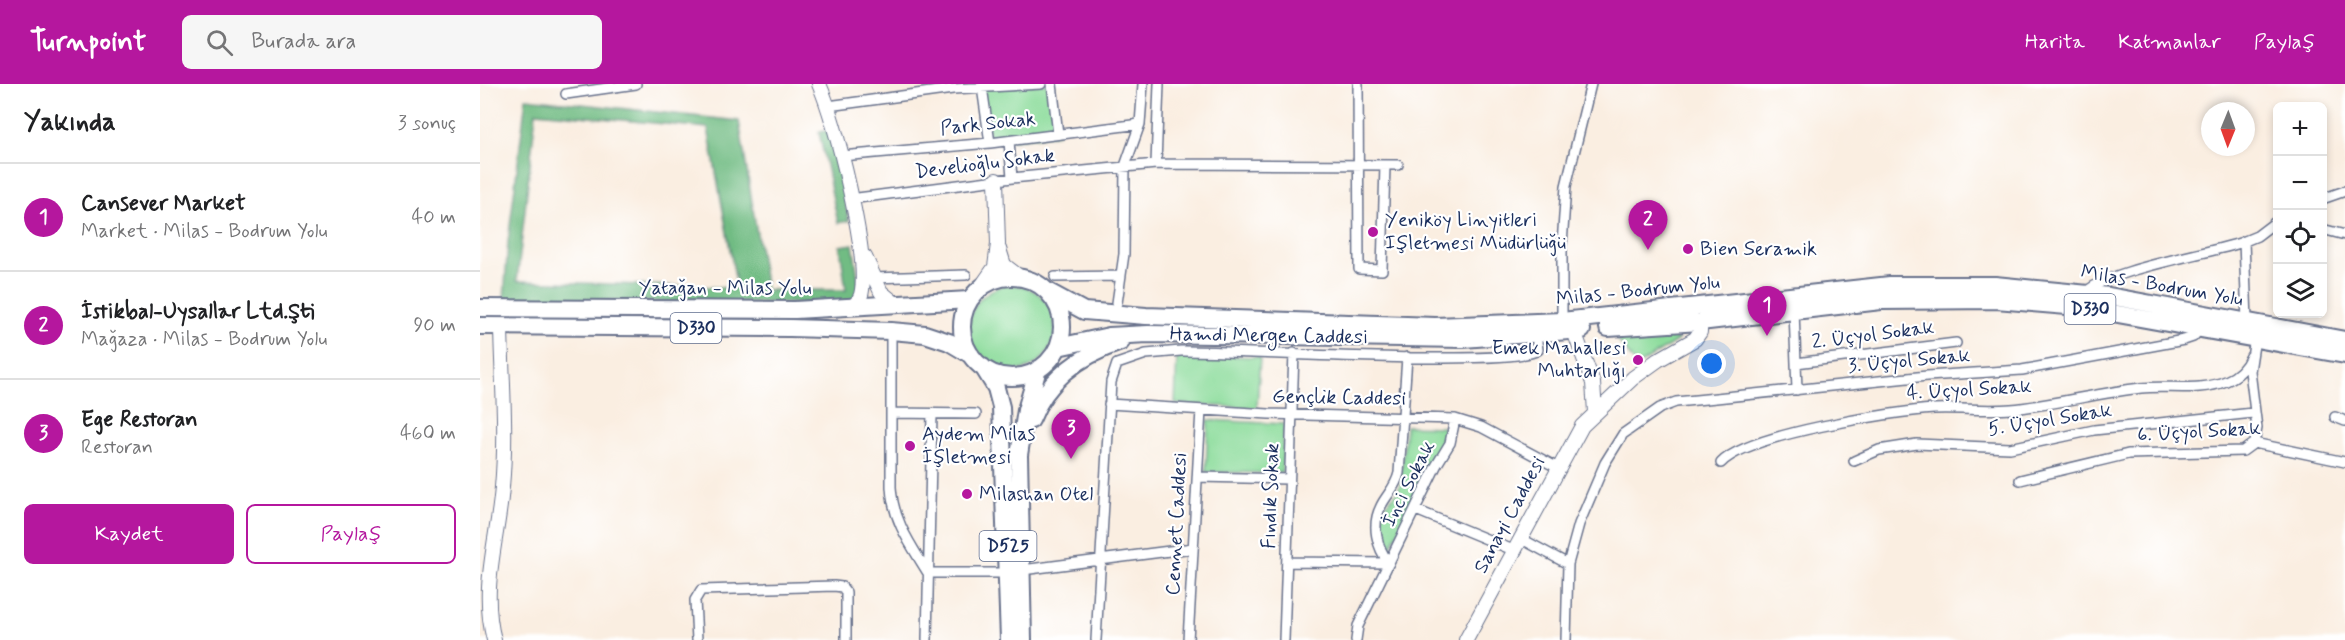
<!DOCTYPE html>
<html lang="tr">
<head>
<meta charset="utf-8">
<style>
	:root { --surface:#fff; --page:#f6f6f6; --text:#202124; --muted:#757577; --line:#e0e0e0; --accent:#b5179e }
	body { margin:0; font-family:Mynerve,sans-serif; background:var(--page); color:var(--text) }
	.controls { position:absolute; right:18px; top:18px; display:grid; overflow:hidden; border-radius:9px; box-shadow:0 3px 9px #0003 }
	.controls button { width:54px; height:54px; display:grid; place-items:center; padding:0; border:0; border-bottom:2px solid var(--line); background:var(--surface); color:var(--text); font:30px sans-serif }
	.compass { position:absolute; left:1721px; top:18px; width:54px; height:54px; border-radius:50%; background:var(--surface); box-shadow:0 3px 9px #0003; rotate:181deg }
	.you { position:absolute; left:1232px; top:280px; width:21px; height:21px; margin:-15px; border:4px solid #fff; border-radius:50%; background:#1a73e8; box-shadow:0 0 0 9px #1a73e833 }
	.badge { display:grid; place-items:center; width:39px; height:39px; border-radius:50%; background:var(--accent); color:#fff; font-size:20px; font-weight:700 }
	.pin { position:absolute; translate:-50% -50px; filter:drop-shadow(0 2px 3px #0008) }
	.pin::after { content:''; position:absolute; top:32px; width:21px; height:18px; background:inherit; clip-path:polygon(0 0,100% 0,50% 100%) }
	.list { margin:0; padding:0; list-style:none }
	h2 { display:flex; justify-content:space-between; align-items:center; height:78px; margin:0; padding:0 24px; font-size:26px }
	h2 small { font-size:20px; font-weight:400; color:var(--muted) }
	.list li { display:grid; grid-template-columns:39px 1fr auto; gap:18px; align-items:center; box-sizing:border-box; height:108px; padding:0 24px; border-top:2px solid var(--line) }
	.list b { display:block; font-size:22px; white-space:nowrap }
	.list p { margin:0; font-size:20px; white-space:nowrap; color:var(--muted) }
	.list em { font-size:20px; font-style:normal; color:var(--muted) }
	.actions { display:flex; gap:12px; padding:18px 24px }
	.actions a { flex:1; padding:14px 0; border:2px solid var(--accent); border-radius:9px; text-align:center; font-size:21px; color:var(--accent) }
	.actions .main { background:var(--accent); color:#fff }
	.icon { flex:none; width:33px; height:33px; fill:none; stroke:currentColor; stroke-width:2; stroke-linecap:round; stroke-linejoin:round }
	.map { position:relative; flex:none; width:1865px; height:556px; overflow:hidden }
	header { display:flex; align-items:center; gap:36px; box-sizing:border-box; height:84px; padding:0 30px; background:var(--accent); color:#fff }
	header strong { font-size:28px }
	nav { display:flex; gap:33px; margin-inline-start:auto; font-size:21px }
	.search { width:420px; height:54px; background:var(--page); display:flex; align-items:center; gap:15px; box-sizing:border-box; padding:0 21px; border-radius:9px; color:var(--muted); font-size:22px }
	main { display:flex }
	aside { flex:1; background:var(--surface) }
	.map>svg:first-child { display:block }
	.green { fill:#8cdc9b; stroke:#54867c; stroke-width:1.5 }
	.forest { fill:#71bc83; stroke:#467670; stroke-width:1.5; fill-rule:evenodd }
	.lines { fill:none; stroke-linecap:round; stroke-linejoin:round }
	.street-casing { stroke:#69728c; stroke-width:12 }
	.secondary-casing { stroke:#69728c; stroke-width:16 }
	.highway-casing { stroke:#69728c; stroke-width:20 }
	.street { stroke:#fff; stroke-width:9 }
	.secondary { stroke:#fff; stroke-width:14 }
	.highway { stroke:#fff; stroke-width:16 }
	.poi-dot { fill:#b5179e; stroke:#fff; stroke-width:2 }
	.labels { text-anchor:middle; dominant-baseline:central; stroke-width:4.5; stroke-linejoin:round; paint-order:stroke }
	.shield { fill:#fff; stroke:#5f6d8e; stroke-width:1.5 }
	.shield-label { font-size:18px; font-weight:bold; fill:#1b2f5e }
	.street-label { font-size:20px; fill:#1b2f5e; stroke:#fff }
	.poi-label { font-size:20px; fill:#1b2f5e; stroke:#fff; text-anchor:start }
</style>
</head>
<body>
<header>
<strong>Turnpoint</strong>
<div class="search"><svg class="icon" aria-label="search" viewBox="0 0 24 24"><circle cx="10" cy="10" r="6"/><path d="M15 15l6 6"/></svg>Burada ara</div>
<nav><a>Harita</a><a>Katmanlar</a><a>Paylaş</a></nav>
</header>
<main>
<aside>
<h2>Yakında<small>3 sonuç</small></h2>
<ul class="list">
<li><span class="badge">1</span><div><b>Cansever Market</b><p>Market · Milas - Bodrum Yolu</p></div><em>40 m</em></li>
<li><span class="badge">2</span><div><b>İstikbal-Uysallar Ltd.Şti</b><p>Mağaza · Milas - Bodrum Yolu</p></div><em>90 m</em></li>
<li><span class="badge">3</span><div><b>Ege Restoran</b><p>Restoran</p></div><em>460 m</em></li>
</ul>
<div class="actions"><a class="main">Kaydet</a><a>Paylaş</a></div>
</aside>
<div class="map">
<svg width="1865" height="556" viewBox="0 0 1865 556">
	<rect width="100%" height="100%" fill="#fff"/>
	<filter id="ink" filterUnits="userSpaceOnUse"><feTurbulence type="fractalNoise" baseFrequency=".0167" numOctaves="2"/><feDisplacementMap in="SourceGraphic" scale="12" xChannelSelector="R" yChannelSelector="G"/><feConvolveMatrix kernelMatrix="1 2 1 2 8 2 1 2 1" color-interpolation-filters="sRGB"/></filter>
	<filter id="wash" filterUnits="userSpaceOnUse"><feTurbulence type="fractalNoise" baseFrequency=".008" numOctaves="4" result="noise"/><feDisplacementMap in="SourceGraphic" scale="24" xChannelSelector="R" yChannelSelector="G"/><feGaussianBlur stdDeviation="1.35" result="paint"/><feColorMatrix in="noise" values="0 0 0 0 0 0 0 0 0 0 0 0 0 0 0 0 0 1.4 0 .05"/><feComposite in="paint" operator="in"/></filter>
	<g filter="url(#wash)">
		<rect width="100%" height="100%" fill="#faeee1"/>
		<path class="green" d="M 572,0 L 578,50 L 510,59 L 502,3 Z
			M489 244a43 43 0 1 1 86 0a43 43 0 1 1-86 0Z
			M 1193,248 L 1198,256 L 1157,282 L 1137,255 Z
			M 697,271 L 780,273 L 777,324 L 695,320 Z
			M 728,336 L 804,340 L 802,389 L 726,388 Z
			M 926,342 L 963,343 L 966,355 L 910,464 L 902,461 C 902,447 898,429 909,417 C 914,412 918,409 920,401 Z"/>
		<path class="forest" d="M 46,14 L 259,37 L 286,206 L 366,206 L 360,162 L 373,160 L 380,207 L 369,220 L 24,216 L 28,158 ZM 56,28 L 228,44 L 257,204 L 37,197 Z
			M 350,46 L 369,137 L 358,139 L 339,48 Z"/>
	</g>
	<g filter="url(#ink)">
		<g class="lines">
			<defs>
				<path id="street" d="M 572,0 L 578,50
					M 878,0 L 879,185 L 902,186 L 905,81
					M 502,3 L 510,59
					M 86,10 L 156,0
					M 348,22 L 473,5 L 561,0
					M 529,57 L 532,94
					M 361,72 L 510,59 L 660,40
					M 676,80 L 679,0
					M 370,115 L 532,94 L 676,80 L 918,81
					M 1842,115 L 1865,107
					M 1842,145 L 1865,151
					M 1764,157 L 1767,237
					M 575,193 L 640,192
					M 393,194 L 486,191
					M 1606,209 C 1620,188 1730,169 1760,159 L 1777,152 L 1798,136
					M 637,219 L 644,170 L 645,82 L 660,40 L 663,0
					M 1314,227 L 1317,306
					M 1082,237 L 1082,161 L 1086,102 L 1111,0
					M 411,247 L 411,403 C 413,437 431,461 448,489 L 528,489
					M 1316,279 L 1476,259
					M 629,320 L 789,330 L 975,335 L 1001,343 L 1078,384
					M 412,329 L 496,330
					M 1855,333 L 1865,337
					M 1774,359 L 1777,344 L 1770,287 L 1775,254
					M 1374,377 L 1399,366 L 1437,360 L 1530,364 L 1614,346 L 1773,329
					M 1241,379 C 1268,350 1411,328 1454,325 C 1479,324 1505,327 1531,325 C 1574,321 1617,309 1661,304 C 1688,301 1720,308 1746,297 C 1758,292 1766,284 1771,272
					M 718,393 L 809,395
					M 1540,396 L 1648,370 L 1763,367 L 1774,359 L 1865,378
					M 936,426 L 1033,466
					M 1040,454 L 1088,480
					M 807,478 L 909,479
					M 909,479 C 897,464 891,441 901,422 C 907,410 916,403 919,389 L 927,273
					M 542,486 L 713,464
					M 217,556 L 215,516 L 221,506 L 354,502 L 362,503 L 366,508 L 366,556
					M 447,556 L 452,330
					M 616,556 L 631,298 L 637,280 L 666,270 L 701,267 C 751,266 1036,284 1058,266 L 1056,251
					M 708,556 L 721,326
					M 804,556 L 814,269
					M 876,556 L 878,542 L 956,382 L 970,359 L 975,335
					M 1086,556 L 1088,480 L 1099,440 L 1125,379 L 1143,350 L 1180,324 L 1196,318 L 1236,314 L 1447,292 L 1542,286 L 1704,256 L 1713,253 L 1721,244"/>
				<path id="secondary" d="M 339,0 C 356,37 388,167 382,206 C 381,215 377,219 370,224
					M 519,165 L 524,181 L 541,194
					M 385,173 L 401,208 L 417,221
					M 501,203 L 515,183 L 518,160 L 516,96
					M 1094,247 L 1113,299 L 1115,328
					M 14,556 C 0,503 18,456 22,403 C 27,350 22,296 21,243
					M 986,556 L 1102,342 L 1153,294 L 1178,276 L 1215,255 L 1220,248 L 1220,238"/>
				<path id="highway" d="M482 243a50 50 0 1 1 100 0a50 50 0 1 1-100 0Z
					M 567,207 L 604,227 L 666,232 L 955,242 L 1082,237 L 1410,201 L 1515,201 L 1629,212 L 1865,256
					M 0,224 L 315,226 L 489,216
					M 0,242 L 310,244 L 411,247 L 445,250 L 469,258 L 491,271
					M 1128,244 L 1220,238 L 1401,217 L 1516,216 L 1599,223 L 1865,271
					M 578,263 L 629,252 L 668,250 L 983,255 L 1102,246
					M 503,283 L 516,304 L 521,323 L 529,556
					M 551,336 C 567,295 601,271 641,258
					M 543,556 L 539,371 L 546,326 L 558,285"/>
			</defs>
			<use href="#street" class="street-casing"/>
			<use href="#secondary" class="secondary-casing"/>
			<use href="#highway" class="highway-casing"/>
			<use href="#street" class="street"/>
			<use href="#secondary" class="secondary"/>
			<use href="#highway" class="highway"/>
		</g>
	</g>
	<g class="poi-dot">
		<circle cx="893" cy="148" r="6"/>
		<circle cx="1208" cy="165" r="6"/>
		<circle cx="1158" cy="276" r="6"/>
		<circle cx="430" cy="362" r="6"/>
		<circle cx="487" cy="410" r="6"/>
	</g>
	<g class="labels">
		<g class="shield">
			<rect x="1584.5" y="210" width="51" height="30" rx="4.5"/>
			<rect x="190.5" y="229" width="51" height="30" rx="4.5"/>
			<rect x="499.5" y="447" width="57" height="30" rx="4.5"/>
		</g>
		<g class="shield-label">
			<text x="1610" y="225">D330</text>
			<text x="216" y="244">D330</text>
			<text x="528" y="462">D525</text>
		</g>
		<g class="street-label">
			<text transform="translate(508 40) rotate(-6)">Park Sokak</text>
			<text transform="translate(505 80) rotate(-7)">Develioğlu Sokak</text>
			<text transform="translate(1682 202) rotate(10)">Milas - Bodrum Yolu</text>
			<text x="245" y="204">Yatağan - Milas Yolu</text>
			<text transform="translate(1158 207) rotate(-6)">Milas - Bodrum Yolu</text>
			<text transform="translate(1393 251) rotate(-7)">2. Üçyol Sokak</text>
			<text transform="translate(789 252) rotate(1)">Hamdi Mergen Caddesi</text>
			<text transform="translate(1429 277) rotate(-5)">3. Üçyol Sokak</text>
			<text transform="translate(1489 306) rotate(-3)">4. Üçyol Sokak</text>
			<text transform="translate(859 314) rotate(1)">Gençlik Caddesi</text>
			<text transform="translate(1570 336) rotate(-9)">5. Üçyol Sokak</text>
			<text transform="translate(1719 348) rotate(-3)">6. Üçyol Sokak</text>
			<text transform="translate(929 400) rotate(-63)">İnci Sokak</text>
			<text transform="translate(791 412) rotate(-88)">Fındık Sokak</text>
			<text transform="translate(1030 431) rotate(-62)">Sanayi Caddesi</text>
			<text transform="translate(697 440) rotate(-87)">Cennet Caddesi</text>
		</g>
		<g class="poi-label">
			<text x="905" y="136">Yeniköy Linyitleri<tspan x="905" dy="23">Işletmesi Müdürlüğü</tspan></text>
			<text x="1220" y="165">Bien Seramik</text>
			<text x="1146" y="264" text-anchor="end">Emek Mahallesi<tspan x="1146" dy="23">Muhtarlığı</tspan></text>
			<text x="442" y="350">Aydem Milas<tspan x="442" dy="23">İşletmesi</tspan></text>
			<text x="499" y="410">Milashan Otel</text>
		</g>
	</g>
</svg>
<div class="controls">
<button>+</button>
<button>−</button>
<button><svg class="icon" aria-label="locate" viewBox="0 0 24 24"><circle cx="12" cy="12" r="6"/><path d="M12 2v4M12 18v4M2 12h4M18 12h4"/></svg></button>
<button><svg class="icon" aria-label="layers" viewBox="0 0 24 24"><path d="M12 4l9 5-9 5-9-5zM3 14l9 5 9-5"/></svg></button>
</div>
<svg class="compass" viewBox="-18 -18 36 36"><path d="M0-13l5 13h-10z" fill="#e53935"/><path d="M0 13l5-13h-10z" fill="#757577"/></svg>
<div class="you"></div>
<div class="pin badge" style="left:1287px;top:252px">1</div>
<div class="pin badge" style="left:1168px;top:166px">2</div>
<div class="pin badge" style="left:591px;top:375px">3</div>
</div>
</main>
</body>
</html>
